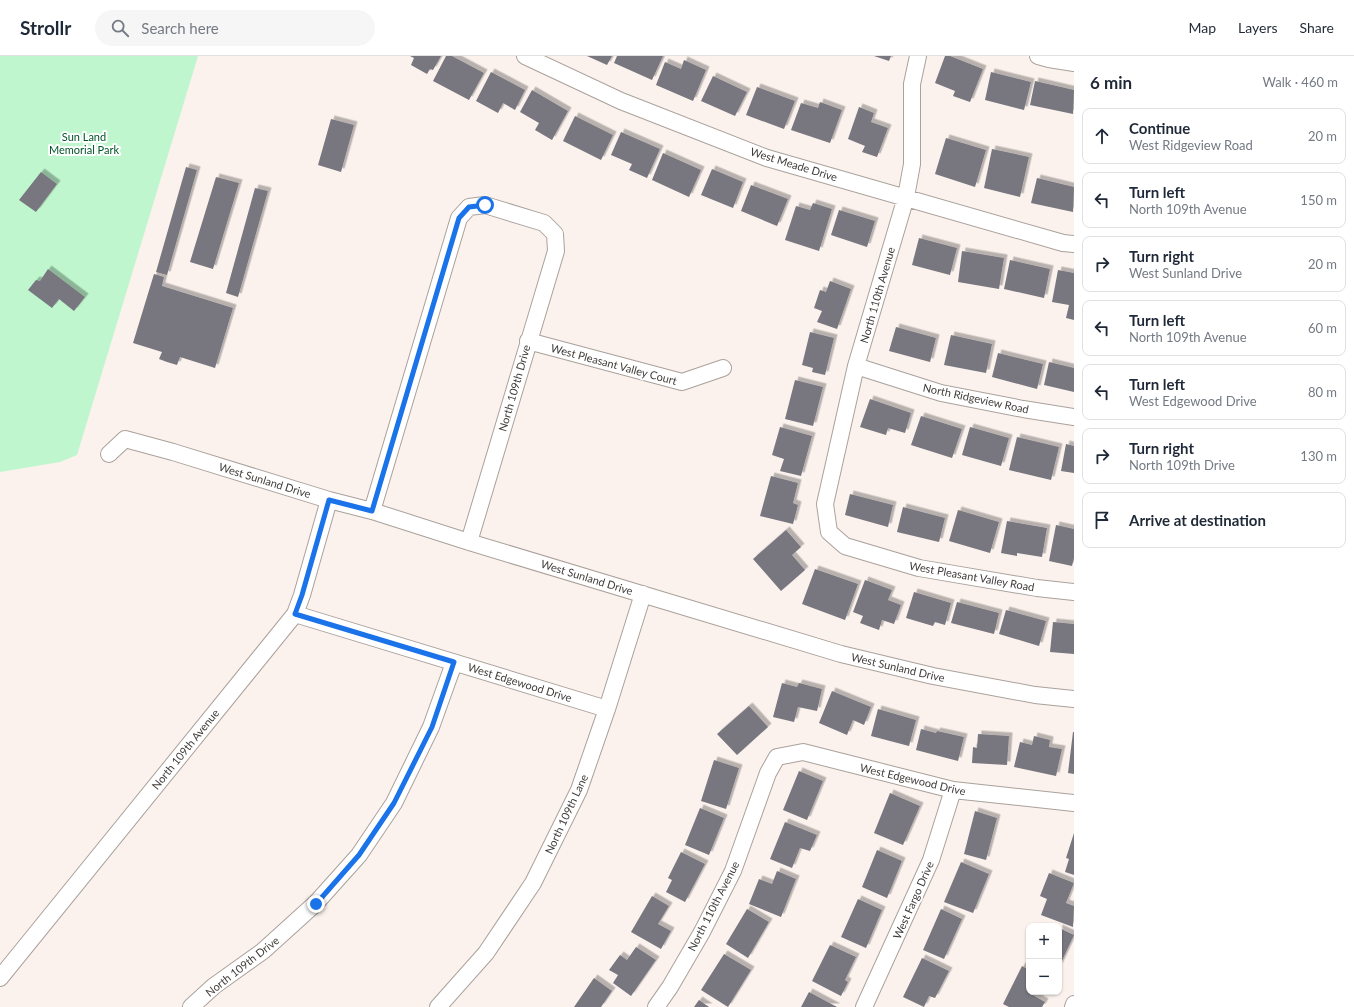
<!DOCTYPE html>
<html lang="en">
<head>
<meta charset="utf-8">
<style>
	:root { --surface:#fff; --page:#f6f6f7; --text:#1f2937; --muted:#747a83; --line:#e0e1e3 }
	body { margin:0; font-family:Lato,sans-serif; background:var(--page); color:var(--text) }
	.controls { position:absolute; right:12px; bottom:12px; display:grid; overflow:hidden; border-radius:8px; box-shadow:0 1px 3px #0004 }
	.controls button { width:36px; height:36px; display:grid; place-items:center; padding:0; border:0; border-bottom:1px solid var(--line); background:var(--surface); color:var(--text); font:20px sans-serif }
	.stop { position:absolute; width:12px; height:12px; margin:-9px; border:3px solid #1a73e8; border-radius:50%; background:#fff }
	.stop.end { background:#1a73e8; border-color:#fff; box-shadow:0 1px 4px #0008 }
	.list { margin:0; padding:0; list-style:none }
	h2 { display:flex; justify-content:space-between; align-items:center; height:52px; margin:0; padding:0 16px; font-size:17px }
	h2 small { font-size:13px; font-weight:400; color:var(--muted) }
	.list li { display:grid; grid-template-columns:26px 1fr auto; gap:12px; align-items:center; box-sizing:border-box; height:56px; margin:0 8px 8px; padding:0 8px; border:1px solid var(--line); border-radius:8px }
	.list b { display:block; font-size:15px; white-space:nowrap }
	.list p { margin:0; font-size:13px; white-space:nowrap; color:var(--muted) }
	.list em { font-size:13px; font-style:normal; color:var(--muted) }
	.icon { flex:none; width:22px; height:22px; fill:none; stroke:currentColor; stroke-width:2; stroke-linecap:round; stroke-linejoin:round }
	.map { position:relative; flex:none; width:1074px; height:951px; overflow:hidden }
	header { display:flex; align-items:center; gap:24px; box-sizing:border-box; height:56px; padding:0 20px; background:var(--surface); border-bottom:1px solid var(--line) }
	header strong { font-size:19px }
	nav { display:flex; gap:22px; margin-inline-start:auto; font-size:14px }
	.search { width:280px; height:36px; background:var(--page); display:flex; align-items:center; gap:10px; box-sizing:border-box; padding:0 14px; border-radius:22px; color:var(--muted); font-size:15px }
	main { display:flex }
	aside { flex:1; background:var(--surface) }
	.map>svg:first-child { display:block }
	.green { fill:#bff6cd }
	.building { fill:#78767e; filter:url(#shadow) }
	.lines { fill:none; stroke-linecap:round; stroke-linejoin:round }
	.minor-casing { stroke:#aaa19c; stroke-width:18 }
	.minor { stroke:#fff; stroke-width:16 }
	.route { stroke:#1a73e8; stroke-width:5 }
	.labels { text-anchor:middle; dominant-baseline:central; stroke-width:4; stroke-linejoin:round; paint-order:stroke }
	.park-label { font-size:11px; fill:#005428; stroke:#fff }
	.street-label { font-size:11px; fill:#3f3c3a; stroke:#fff }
</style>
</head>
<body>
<header>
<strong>Strollr</strong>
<div class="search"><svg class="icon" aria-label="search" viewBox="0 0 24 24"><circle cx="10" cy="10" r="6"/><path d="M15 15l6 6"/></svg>Search here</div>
<nav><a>Map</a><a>Layers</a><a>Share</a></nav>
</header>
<main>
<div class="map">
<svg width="1074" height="951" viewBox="0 0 1074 951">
	<defs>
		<filter id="shadow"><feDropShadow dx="3.5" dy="-3.5" stdDeviation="0" flood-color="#0004"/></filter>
	</defs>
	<rect width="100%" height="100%" fill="#fbf2ed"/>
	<path class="green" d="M 0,0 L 198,0 L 77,399 L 60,406 L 0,416 Z"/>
	<path class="building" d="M 410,0 L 441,0 L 433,14 L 430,13 L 427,18 L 411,9 L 414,2 Z
		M 446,0 L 452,0 L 484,17 L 469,44 L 433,25 Z
		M 587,0 L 612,0 L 607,9 Z
		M 617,0 L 663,0 L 652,24 L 614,7 Z
		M 874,0 L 891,0 L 889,5 Z
		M 945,0 L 950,0 L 983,13 L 970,46 L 953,40 L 955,35 L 935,27 Z
		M 684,4 L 706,14 L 693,45 L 656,29 L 665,6 L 681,13 Z
		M 491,16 L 525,34 L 515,54 L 503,47 L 498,57 L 476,45 Z
		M 991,16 L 1031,26 L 1024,54 L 985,44 Z
		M 713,20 L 747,36 L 735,60 L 701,45 Z
		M 1035,25 L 1074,34 L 1073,58 L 1030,49 Z
		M 757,31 L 795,45 L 784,73 L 746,59 Z
		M 532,34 L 568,55 L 552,84 L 535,74 L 539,67 L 520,56 Z
		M 820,46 L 842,54 L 830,87 L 791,74 L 801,47 L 818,52 Z
		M 859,51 L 874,57 L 871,66 L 888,72 L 877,101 L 862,96 L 865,90 L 848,83 Z
		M 575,60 L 613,79 L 601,104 L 563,85 Z
		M 331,63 L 354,69 L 341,116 L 318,109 Z
		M 621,76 L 660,93 L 647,122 L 629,114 L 632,108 L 611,99 Z
		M 946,82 L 986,94 L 975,131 L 935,118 Z
		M 992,93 L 1029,101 L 1020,141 L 984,132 Z
		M 663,97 L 701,114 L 689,141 L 652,124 Z
		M 186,111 L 197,114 L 167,219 L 156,216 Z
		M 712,113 L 743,126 L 733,152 L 701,139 Z
		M 41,116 L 57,128 L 36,156 L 19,144 Z
		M 216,121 L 239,127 L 213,213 L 190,206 Z
		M 1037,122 L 1074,131 L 1073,156 L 1031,147 Z
		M 751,129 L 788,143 L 777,170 L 741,155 Z
		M 255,132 L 268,135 L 238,241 L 226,237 Z
		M 813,147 L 832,153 L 819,195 L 785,184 L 796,150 L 810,154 Z
		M 839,154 L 875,165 L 867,191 L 831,179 Z
		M 919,182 L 957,192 L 950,219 L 912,209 Z
		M 962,195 L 1004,202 L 999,233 L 958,226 Z
		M 1010,204 L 1050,213 L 1044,242 L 1004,233 Z
		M 48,213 L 85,241 L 74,255 L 59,243 L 52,252 L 28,234 L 36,224 L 40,225 Z
		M 1058,214 L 1074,217 L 1074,264 L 1066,262 L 1069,249 L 1052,246 Z
		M 154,218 L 164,221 L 162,230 L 233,252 L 215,312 L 180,301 L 177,309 L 167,306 L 159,303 L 162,296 L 133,287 Z
		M 830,225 L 851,233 L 837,273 L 817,266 L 822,255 L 814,252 L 820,234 L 826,236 Z
		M 896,271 L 936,282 L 930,306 L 889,295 Z
		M 810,276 L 834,282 L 825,319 L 812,316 L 813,312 L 802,309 Z
		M 951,279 L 992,288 L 986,317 L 944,309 Z
		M 998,297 L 1043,308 L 1037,333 L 992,321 Z
		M 1049,306 L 1074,312 L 1074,336 L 1044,329 Z
		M 795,324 L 823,331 L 813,370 L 785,363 Z
		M 870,343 L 911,357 L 905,377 L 888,372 L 886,379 L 860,371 Z
		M 921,360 L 962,373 L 952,402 L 911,389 Z
		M 780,371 L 812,380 L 801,420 L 780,415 L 784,403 L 772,399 Z
		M 970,371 L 1009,382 L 1001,410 L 962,399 Z
		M 1017,381 L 1059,391 L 1051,424 L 1009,414 Z
		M 1066,388 L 1074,390 L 1074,417 L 1061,415 Z
		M 771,420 L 798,427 L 793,447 L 798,449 L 793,468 L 760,460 Z
		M 850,438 L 893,449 L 888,471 L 845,459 Z
		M 903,451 L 945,462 L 939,486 L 897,476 Z
		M 958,454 L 999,466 L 990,497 L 949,485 Z
		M 1007,465 L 1047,472 L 1042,501 L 1017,497 L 1017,500 L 1001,497 Z
		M 1056,469 L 1074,473 L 1074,502 L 1072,510 L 1049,505 Z
		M 786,474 L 801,491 L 792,499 L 805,514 L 781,535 L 753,503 Z
		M 815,513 L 858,528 L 845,564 L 802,548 Z
		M 865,524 L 892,534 L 888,544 L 901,549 L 894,568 L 882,564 L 879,574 L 860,567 L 863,560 L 853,556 Z
		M 914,536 L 951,547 L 945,569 L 935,566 L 933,570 L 906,562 Z
		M 957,546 L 999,557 L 994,578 L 951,567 Z
		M 1006,554 L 1046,565 L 1039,590 L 999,578 Z
		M 1053,566 L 1074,568 L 1074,598 L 1050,596 Z
		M 782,627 L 797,631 L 799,627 L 822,633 L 817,655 L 798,651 L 794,666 L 773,661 Z
		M 832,635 L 871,651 L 864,669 L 853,664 L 847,679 L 819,667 Z
		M 749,650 L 768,671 L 737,699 L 717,678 Z
		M 878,653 L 916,664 L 909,690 L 871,680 Z
		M 921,673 L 936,677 L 937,675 L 964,681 L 958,705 L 916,694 Z
		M 1073,676 L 1074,676 L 1074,718 L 1068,717 Z
		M 978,678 L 1009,680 L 1007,709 L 972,707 L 973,691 L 977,692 Z
		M 1034,680 L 1050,684 L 1049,691 L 1062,693 L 1056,720 L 1014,711 L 1020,686 L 1032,689 Z
		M 714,704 L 739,712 L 726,753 L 701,745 Z
		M 799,715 L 823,725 L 807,764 L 783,754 Z
		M 890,737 L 920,750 L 903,789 L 874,777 Z
		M 700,752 L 724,762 L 709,799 L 685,789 Z
		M 975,755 L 997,762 L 986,804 L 964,798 Z
		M 785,766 L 817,779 L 810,795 L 800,792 L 792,812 L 770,803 Z
		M 1074,777 L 1074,819 L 1065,816 L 1069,803 L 1066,802 Z
		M 877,794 L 902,805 L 887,842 L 862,831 Z
		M 681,796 L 705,808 L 685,846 L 666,836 L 672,824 L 668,822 Z
		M 961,806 L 989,818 L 973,857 L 944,846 Z
		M 777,815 L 796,823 L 781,861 L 749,848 L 759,823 L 772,828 Z
		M 1049,817 L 1074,827 L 1066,847 L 1074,850 L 1073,871 L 1041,859 L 1047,843 L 1040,840 Z
		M 652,840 L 669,850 L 658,868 L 671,875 L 661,893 L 631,876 Z
		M 858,843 L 882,854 L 866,892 L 841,881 Z
		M 747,853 L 769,866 L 748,902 L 726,888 Z
		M 941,853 L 962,863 L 944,903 L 923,894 Z
		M 1059,872 L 1074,879 L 1059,911 Z
		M 830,889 L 856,901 L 845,924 L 848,926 L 841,940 L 812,925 Z
		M 636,891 L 656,904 L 631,940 L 613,927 L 618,919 L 609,914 L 620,899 L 627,904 Z
		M 724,898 L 751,914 L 728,951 L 701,934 Z
		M 922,902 L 949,915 L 935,942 L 929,940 L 924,951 L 903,941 Z
		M 1022,910 L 1029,914 L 1029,936 L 1032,936 L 1031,938 L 1045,946 L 1042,951 L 1009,951 L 1003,948 Z
		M 594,922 L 612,935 L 601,951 L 574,951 Z
		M 809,936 L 837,951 L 801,951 Z
		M 699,944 L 709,951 L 694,951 Z"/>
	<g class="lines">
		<defs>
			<path id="minor" d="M 525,0 L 621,45 L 767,102 L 1063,187 L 1074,188
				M 918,0 L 912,28 L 912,108 L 906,141 L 856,310 L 825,448 L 829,476 L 845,490 L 919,512 L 1037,532 L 1074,536
				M 1038,0 L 1049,3 L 1074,7
				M 528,285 L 682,326 L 723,312
				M 856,310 L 941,337 L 1023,353 L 1074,361
				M 109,398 L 125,383 L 173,396 L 329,444 L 372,455 L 469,486 L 841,598 L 933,620 L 1035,639 L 1074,643
				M 372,455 L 459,162 L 469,151 L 485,149 L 544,167 L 555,178 L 556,195 L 469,486
				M 295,558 L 607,653
				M 0,922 L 295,558 L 302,539 L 329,444
				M 191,951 L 214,930 L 263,895 L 316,847 L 359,799 L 394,747 L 431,671 L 454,607
				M 438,951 L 486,897 L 533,827 L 579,734 L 607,653 L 643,538
				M 656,951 L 670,931 L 702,876 L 733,815 L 768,717 L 777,701 L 803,696 L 953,734 L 1074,747
				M 864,951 L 931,804 L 953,734
				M 1073,951 L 1074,948"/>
		</defs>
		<use href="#minor" class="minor-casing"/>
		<use href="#minor" class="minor"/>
	</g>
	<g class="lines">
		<path class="route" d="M 316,848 L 359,799 L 394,747 L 432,671 L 454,606 L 295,558 L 302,539 L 329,444 L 372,455 L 459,162 L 469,151 L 485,149"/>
	</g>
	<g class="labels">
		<g class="park-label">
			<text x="84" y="80">Sun Land<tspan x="84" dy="13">Memorial Park</tspan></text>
		</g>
		<g class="street-label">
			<text transform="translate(794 108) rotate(17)">West Meade Drive</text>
			<text transform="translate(877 239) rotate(-74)">North 110th Avenue</text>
			<text transform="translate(614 308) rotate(15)">West Pleasant Valley Court</text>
			<text transform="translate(514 332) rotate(-74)">North 109th Drive</text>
			<text transform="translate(976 342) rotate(12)">North Ridgeview Road</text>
			<text transform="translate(265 424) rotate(17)">West Sunland Drive</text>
			<text transform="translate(972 520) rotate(10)">West Pleasant Valley Road</text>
			<text transform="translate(587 521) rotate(17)">West Sunland Drive</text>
			<text transform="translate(898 611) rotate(13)">West Sunland Drive</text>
			<text transform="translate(520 626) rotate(17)">West Edgewood Drive</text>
			<text transform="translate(185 693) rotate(-51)">North 109th Avenue</text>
			<text transform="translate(913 723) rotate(13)">West Edgewood Drive</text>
			<text transform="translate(566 758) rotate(-65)">North 109th Lane</text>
			<text transform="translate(913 844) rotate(-66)">West Fargo Drive</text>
			<text transform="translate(713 850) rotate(-63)">North 110th Avenue</text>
			<text transform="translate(242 910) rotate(-38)">North 109th Drive</text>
		</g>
	</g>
</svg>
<div class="controls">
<button>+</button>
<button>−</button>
</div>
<div class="stop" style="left:485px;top:149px"></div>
<div class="stop end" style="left:316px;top:848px"></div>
</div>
<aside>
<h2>6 min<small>Walk · 460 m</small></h2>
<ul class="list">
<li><svg class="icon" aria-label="ahead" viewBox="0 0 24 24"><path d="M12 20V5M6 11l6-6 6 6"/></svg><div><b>Continue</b><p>West Ridgeview Road</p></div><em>20 m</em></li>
<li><svg class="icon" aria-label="left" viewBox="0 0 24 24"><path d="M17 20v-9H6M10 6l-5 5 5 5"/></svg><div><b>Turn left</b><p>North 109th Avenue</p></div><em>150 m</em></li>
<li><svg class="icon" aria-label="right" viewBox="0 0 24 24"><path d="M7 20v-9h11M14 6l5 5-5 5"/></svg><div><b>Turn right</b><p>West Sunland Drive</p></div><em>20 m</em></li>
<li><svg class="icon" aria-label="left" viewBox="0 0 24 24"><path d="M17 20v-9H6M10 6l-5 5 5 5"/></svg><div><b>Turn left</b><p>North 109th Avenue</p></div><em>60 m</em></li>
<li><svg class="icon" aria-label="left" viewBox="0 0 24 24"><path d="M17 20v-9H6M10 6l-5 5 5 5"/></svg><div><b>Turn left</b><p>West Edgewood Drive</p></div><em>80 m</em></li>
<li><svg class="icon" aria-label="right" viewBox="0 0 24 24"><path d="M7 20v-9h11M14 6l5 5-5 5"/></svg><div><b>Turn right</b><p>North 109th Drive</p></div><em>130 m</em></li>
<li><svg class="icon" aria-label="arrive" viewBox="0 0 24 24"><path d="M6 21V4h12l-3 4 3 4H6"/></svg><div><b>Arrive at destination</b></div></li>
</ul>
</aside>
</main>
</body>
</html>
